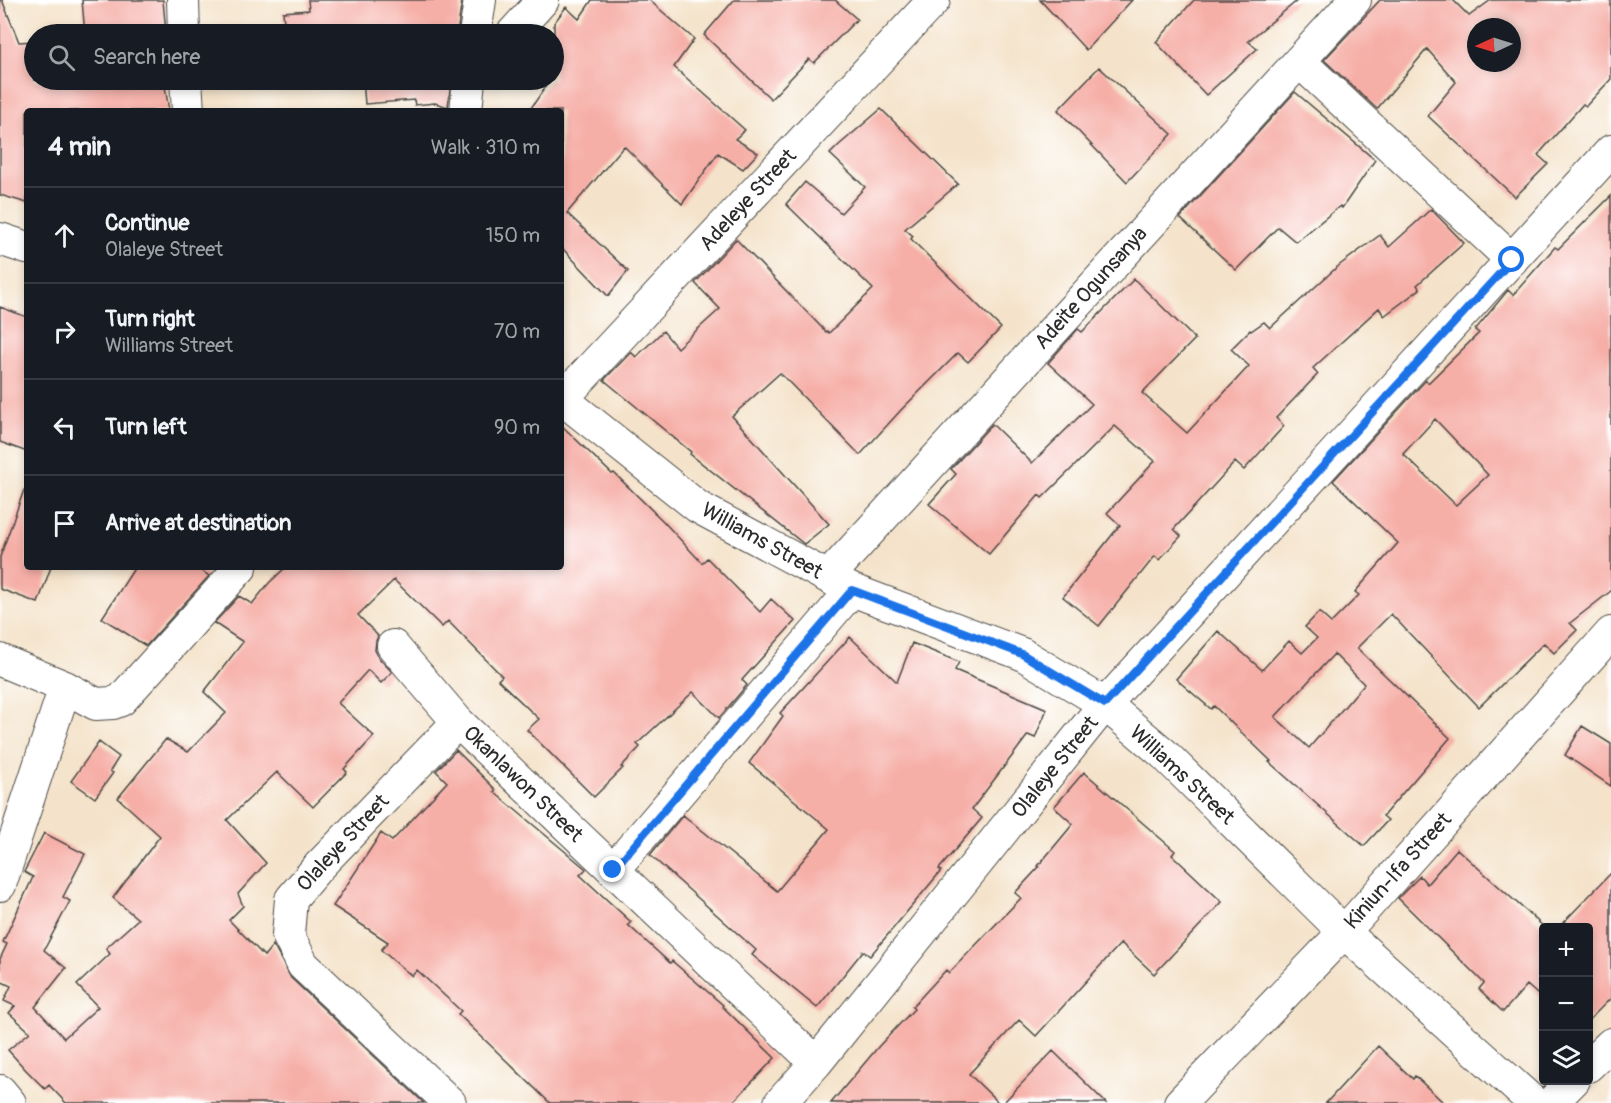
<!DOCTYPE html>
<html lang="en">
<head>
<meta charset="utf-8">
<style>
	:root { --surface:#171b24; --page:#242831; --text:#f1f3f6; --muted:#9ea1a6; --line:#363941 }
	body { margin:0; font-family:Pangolin,sans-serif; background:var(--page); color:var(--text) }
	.controls { position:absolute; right:18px; bottom:18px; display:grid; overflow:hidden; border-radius:6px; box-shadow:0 3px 9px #0003 }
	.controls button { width:54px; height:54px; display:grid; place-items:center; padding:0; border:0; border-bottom:2px solid var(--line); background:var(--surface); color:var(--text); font:30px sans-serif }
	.compass { position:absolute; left:1467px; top:18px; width:54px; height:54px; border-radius:50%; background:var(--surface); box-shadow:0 3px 9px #0003; rotate:266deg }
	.stop { position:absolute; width:18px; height:18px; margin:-14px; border:4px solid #1a73e8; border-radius:50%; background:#fff }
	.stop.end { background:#1a73e8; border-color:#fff; box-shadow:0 2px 6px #0008 }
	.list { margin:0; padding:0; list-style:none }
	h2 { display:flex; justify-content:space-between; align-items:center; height:78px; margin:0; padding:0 24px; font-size:26px }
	h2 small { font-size:20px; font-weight:400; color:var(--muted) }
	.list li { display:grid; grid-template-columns:39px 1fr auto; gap:18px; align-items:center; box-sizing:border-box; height:96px; padding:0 24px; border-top:2px solid var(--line) }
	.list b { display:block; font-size:22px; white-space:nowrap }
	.list p { margin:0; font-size:20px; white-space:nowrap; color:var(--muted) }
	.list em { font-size:20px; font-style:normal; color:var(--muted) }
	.icon { flex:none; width:33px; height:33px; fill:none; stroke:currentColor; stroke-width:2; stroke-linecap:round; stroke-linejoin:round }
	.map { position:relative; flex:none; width:1611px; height:1103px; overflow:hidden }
	.search { position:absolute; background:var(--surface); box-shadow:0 3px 9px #0003; left:24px; top:24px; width:540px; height:66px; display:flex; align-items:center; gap:15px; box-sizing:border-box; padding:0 21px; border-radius:33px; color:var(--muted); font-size:22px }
	.panel { position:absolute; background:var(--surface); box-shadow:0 3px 9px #0003; left:24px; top:108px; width:540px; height:462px; border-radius:6px }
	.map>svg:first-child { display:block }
	.building { fill:#f6afa7; fill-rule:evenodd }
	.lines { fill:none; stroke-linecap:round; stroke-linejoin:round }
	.street-casing { stroke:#494743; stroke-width:34 }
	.street { stroke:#fff; stroke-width:32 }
	.route { stroke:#1a73e8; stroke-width:8 }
	.labels { text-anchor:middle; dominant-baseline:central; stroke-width:6; stroke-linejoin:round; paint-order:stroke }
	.street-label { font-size:21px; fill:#2b2b2b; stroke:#fff }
</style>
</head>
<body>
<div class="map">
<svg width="1611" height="1103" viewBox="0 0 1611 1103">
	<rect width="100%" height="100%" fill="#fff"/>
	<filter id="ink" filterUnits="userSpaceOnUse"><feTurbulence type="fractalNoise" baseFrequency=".0167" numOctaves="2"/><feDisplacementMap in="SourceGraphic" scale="12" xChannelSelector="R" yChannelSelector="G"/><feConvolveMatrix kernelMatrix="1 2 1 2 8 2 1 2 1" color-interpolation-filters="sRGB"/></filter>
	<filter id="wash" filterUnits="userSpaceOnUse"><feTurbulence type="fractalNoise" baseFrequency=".008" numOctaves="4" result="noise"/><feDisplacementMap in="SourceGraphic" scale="24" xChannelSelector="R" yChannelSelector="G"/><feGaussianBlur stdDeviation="1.35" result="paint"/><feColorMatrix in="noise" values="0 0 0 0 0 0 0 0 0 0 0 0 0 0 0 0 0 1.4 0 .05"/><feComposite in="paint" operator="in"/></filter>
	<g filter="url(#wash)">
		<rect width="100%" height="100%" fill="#f4e3ca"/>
		<g id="blocks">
			<path class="building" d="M 0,0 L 2,0 L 19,42 L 34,41 L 34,80 L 164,80 L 169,111 L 27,111 L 27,203 L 0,195 Z
				M 82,0 L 163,0 L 166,34 L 85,34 Z
				M 308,0 L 462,0 L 457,34 L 285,34 L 283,12 L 309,10 Z
				M 592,0 L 649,0 L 694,39 L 674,67 L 745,130 L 735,139 L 758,153 L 743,169 L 718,153 L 682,204 L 624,146 L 567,213 L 628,271 L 608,296 L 561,247 L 561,111 L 529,111 L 550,80 L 554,80 L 554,23 L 566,7 L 579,19 Z
				M 734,0 L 835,0 L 857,19 L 814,63 L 809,59 L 771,99 L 704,35 Z
				M 1040,0 L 1132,0 L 1086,50 Z
				M 1194,0 L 1298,0 L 1248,41 L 1257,49 L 1206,95 L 1156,42 Z
				M 1380,0 L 1453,0 L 1469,16 L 1491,0 L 1611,0 L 1611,79 L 1586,106 L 1583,104 L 1538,155 L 1548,164 L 1515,197 L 1428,116 L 1456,82 L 1427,49 L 1377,109 L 1324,60 ZM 1476,27 L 1512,27 L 1512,63 L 1476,63 Z
				M 1099,67 L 1172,134 L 1127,182 L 1058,110 Z
				M 363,80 L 451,80 L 448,107 L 435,103 L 415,105 L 414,100 L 365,104 Z
				M 1295,92 L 1375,160 L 1342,208 L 1340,206 L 1296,242 L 1278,227 L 1236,270 L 1180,218 Z
				M 881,109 L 958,184 L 905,229 L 913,236 L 911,239 L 1001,328 L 968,362 L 958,353 L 901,410 L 860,455 L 780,373 L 732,416 L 829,524 L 804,544 L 690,454 L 691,452 L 604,380 L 631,352 L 636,357 L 663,331 L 677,348 L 720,309 L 695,283 L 736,239 L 826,332 L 827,331 L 829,333 L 873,289 L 786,204 L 805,182 L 841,213 L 865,187 L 830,154 L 839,145 Z
				M 1611,196 L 1611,591 L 1570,623 L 1577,630 L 1554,653 L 1544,643 L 1479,707 L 1391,614 L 1357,648 L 1450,738 L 1383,816 L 1388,820 L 1364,846 L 1269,762 L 1271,761 L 1214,706 L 1211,709 L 1176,679 L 1218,631 L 1262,670 L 1289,641 L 1302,653 L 1317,638 L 1305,627 L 1319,612 L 1331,623 L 1359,595 L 1355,592 L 1398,543 L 1333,481 L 1426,380 L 1428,383 L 1479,333 L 1475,330 L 1508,290 L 1513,295 L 1555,247 L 1558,249 ZM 1435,419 L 1488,475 L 1456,505 L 1403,454 ZM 1334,654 L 1364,684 L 1309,748 L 1275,717 Z
				M 1431,209 L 1464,243 L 1417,285 L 1420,289 L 1384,316 L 1379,308 L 1313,368 L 1318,374 L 1276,418 L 1284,426 L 1244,470 L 1235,462 L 1174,529 L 1181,536 L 1159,560 L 1155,556 L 1099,626 L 1063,597 L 1120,525 L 1107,513 L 1155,461 L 1115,426 L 1042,498 L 1039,495 L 989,554 L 929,504 L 956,474 L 951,469 L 992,424 L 1032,463 L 1092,404 L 1048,363 L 1078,329 L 1082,332 L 1134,279 L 1195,339 L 1142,393 L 1187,433 L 1249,366 L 1231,349 L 1250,330 L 1251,331 L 1264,322 L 1270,328 L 1337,267 L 1380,235 L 1389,247 Z
				M 0,307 L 27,317 L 27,452 L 0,442 Z
				M 561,425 L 612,474 L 614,473 L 663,521 L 702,563 L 707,558 L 760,612 L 771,599 L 795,621 L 742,680 L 747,685 L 719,718 L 693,692 L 637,744 L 640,747 L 621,767 L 623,768 L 594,797 L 527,730 L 539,719 L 498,680 L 502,676 L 448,621 L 442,627 L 394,580 L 358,615 L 378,636 L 376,641 L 375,650 L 379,658 L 392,672 L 381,683 L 368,670 L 338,703 L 374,736 L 344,769 L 347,772 L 313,807 L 277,772 L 227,820 L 266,863 L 238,894 L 243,906 L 229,920 L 264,956 L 273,945 L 291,978 L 424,1103 L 66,1103 L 49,1085 L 45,1089 L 26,1070 L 8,1050 L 30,1032 L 9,1013 L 15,1006 L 4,1001 L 11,986 L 0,981 L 0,959 L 7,944 L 3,942 L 33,877 L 24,872 L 44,833 L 85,854 L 63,897 L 70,901 L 44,950 L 66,968 L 35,1007 L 64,1038 L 98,1007 L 77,985 L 110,954 L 106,948 L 138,919 L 113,898 L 160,836 L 118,798 L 166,739 L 188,752 L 226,713 L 204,692 L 243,642 L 214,623 L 239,596 L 252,604 L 269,583 L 286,567 L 561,567 Z
				M 24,490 L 27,490 L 27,567 L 51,567 L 38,603 L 0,589 L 0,557 Z
				M 135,567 L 196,567 L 209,576 L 146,646 L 102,618 Z
				M 850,637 L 897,682 L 912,643 L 959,662 L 955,670 L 1047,709 L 1035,738 L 1028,735 L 972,809 L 982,818 L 939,869 L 941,871 L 870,956 L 863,951 L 817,1008 L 752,955 L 756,950 L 650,855 L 683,815 L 777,891 L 829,829 L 749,763 L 783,716 L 780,713 Z
				M 1582,726 L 1611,744 L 1611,786 L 1565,755 Z
				M 99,742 L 119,757 L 110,771 L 113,773 L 95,798 L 71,781 Z
				M 456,750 L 496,790 L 494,792 L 586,869 L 580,875 L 631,922 L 628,925 L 670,963 L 672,961 L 723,1005 L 722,1006 L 775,1058 L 732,1103 L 550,1103 L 458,1014 L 461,1011 L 417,970 L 412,976 L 381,950 L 388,942 L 333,906 L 381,833 L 392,841 L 447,782 L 436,771 Z
				M 1084,772 L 1175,851 L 1172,855 L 1222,902 L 1154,974 L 1121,943 L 1036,1036 L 1019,1020 L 969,1074 L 999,1103 L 831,1103 L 879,1046 L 914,1009 L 912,1007 L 946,970 L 949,973 L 1021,898 L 1015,893 L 1039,867 L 1038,866 L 1073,824 L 1054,807 Z
				M 1457,849 L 1544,927 L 1544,1000 L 1527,985 L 1503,1012 L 1479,989 L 1484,983 L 1398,898 L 1420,876 L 1427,884 Z
				M 1611,873 L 1611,998 L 1588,1021 L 1588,927 L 1559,927 Z
				M 1378,1046 L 1413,1079 L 1415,1076 L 1444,1103 L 1326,1103 Z
				M 1053,1051 L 1106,1103 L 1003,1103 Z"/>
		</g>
	</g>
	<g filter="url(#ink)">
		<use href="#blocks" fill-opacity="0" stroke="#494743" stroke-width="1.5"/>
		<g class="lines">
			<defs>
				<path id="street" d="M 183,0 L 184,34
					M 475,34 L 480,0
					M 512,34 L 543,0
					M 1299,61 L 1512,260
					M 186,80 L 188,111
					M 466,111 L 469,80
					M 0,239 L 27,248
					M 561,398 L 698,507 L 852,590 L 1022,654 L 1105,704 L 1164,754 L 1344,932 L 1534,1103
					M 562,399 L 934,0
					M 828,577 L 1355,0
					M 393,646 L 458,722 L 816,1063
					M 0,660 L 65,687 L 96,704 L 113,703 L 121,700 L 241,567
					M 613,870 L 852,590
					M 0,885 L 65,687
					M 1588,1066 L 1611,1044
					M 0,1091 L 10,1103
					M 450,1103 L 303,965 L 288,935 L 291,899 L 319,866 L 458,722
					M 780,1103 L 816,1063 L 1105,704 L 1611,151
					M 1180,1103 L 1344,932 L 1611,633
					M 1551,1103 L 1574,1080"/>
			</defs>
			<use href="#street" class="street-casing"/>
			<use href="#street" class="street"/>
		</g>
	</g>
	<g class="lines" filter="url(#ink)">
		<path class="route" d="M 613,870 L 852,590 L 1022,654 L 1105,704 L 1512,260"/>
	</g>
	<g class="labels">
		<g class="street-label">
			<text transform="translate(748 200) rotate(-47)">Adeleye Street</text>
			<text transform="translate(1091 288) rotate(-48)">Adeite Ogunsanya</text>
			<text transform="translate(762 541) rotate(29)">Williams Street</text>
			<text transform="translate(1055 767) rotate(-51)">Olaleye Street</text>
			<text transform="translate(1182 775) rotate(43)">Williams Street</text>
			<text transform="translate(523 784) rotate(44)">Okanlawon Street</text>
			<text transform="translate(343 843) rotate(-47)">Olaleye Street</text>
			<text transform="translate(1398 871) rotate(-48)">Kiniun-Ifa Street</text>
		</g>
	</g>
</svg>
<div class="controls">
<button>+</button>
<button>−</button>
<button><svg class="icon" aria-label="layers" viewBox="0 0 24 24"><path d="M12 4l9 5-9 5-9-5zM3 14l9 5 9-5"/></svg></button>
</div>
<svg class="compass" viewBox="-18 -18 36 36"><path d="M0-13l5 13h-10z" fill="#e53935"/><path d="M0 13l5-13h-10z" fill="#9ea1a6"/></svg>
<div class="stop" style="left:1512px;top:260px"></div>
<div class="stop end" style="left:613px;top:870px"></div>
<div class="search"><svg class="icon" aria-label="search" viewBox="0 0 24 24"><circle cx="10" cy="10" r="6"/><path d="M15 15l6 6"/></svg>Search here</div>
<section class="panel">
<h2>4 min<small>Walk · 310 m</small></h2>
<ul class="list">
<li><svg class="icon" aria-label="ahead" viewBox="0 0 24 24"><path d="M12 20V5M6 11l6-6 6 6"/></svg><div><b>Continue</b><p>Olaleye Street</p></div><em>150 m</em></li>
<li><svg class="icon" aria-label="right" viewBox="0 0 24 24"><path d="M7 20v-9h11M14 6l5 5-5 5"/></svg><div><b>Turn right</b><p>Williams Street</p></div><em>70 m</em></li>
<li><svg class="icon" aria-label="left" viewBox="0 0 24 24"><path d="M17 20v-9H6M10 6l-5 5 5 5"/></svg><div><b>Turn left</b></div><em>90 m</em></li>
<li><svg class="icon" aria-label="arrive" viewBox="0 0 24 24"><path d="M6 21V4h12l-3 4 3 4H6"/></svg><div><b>Arrive at destination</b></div></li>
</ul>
</section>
</div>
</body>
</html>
